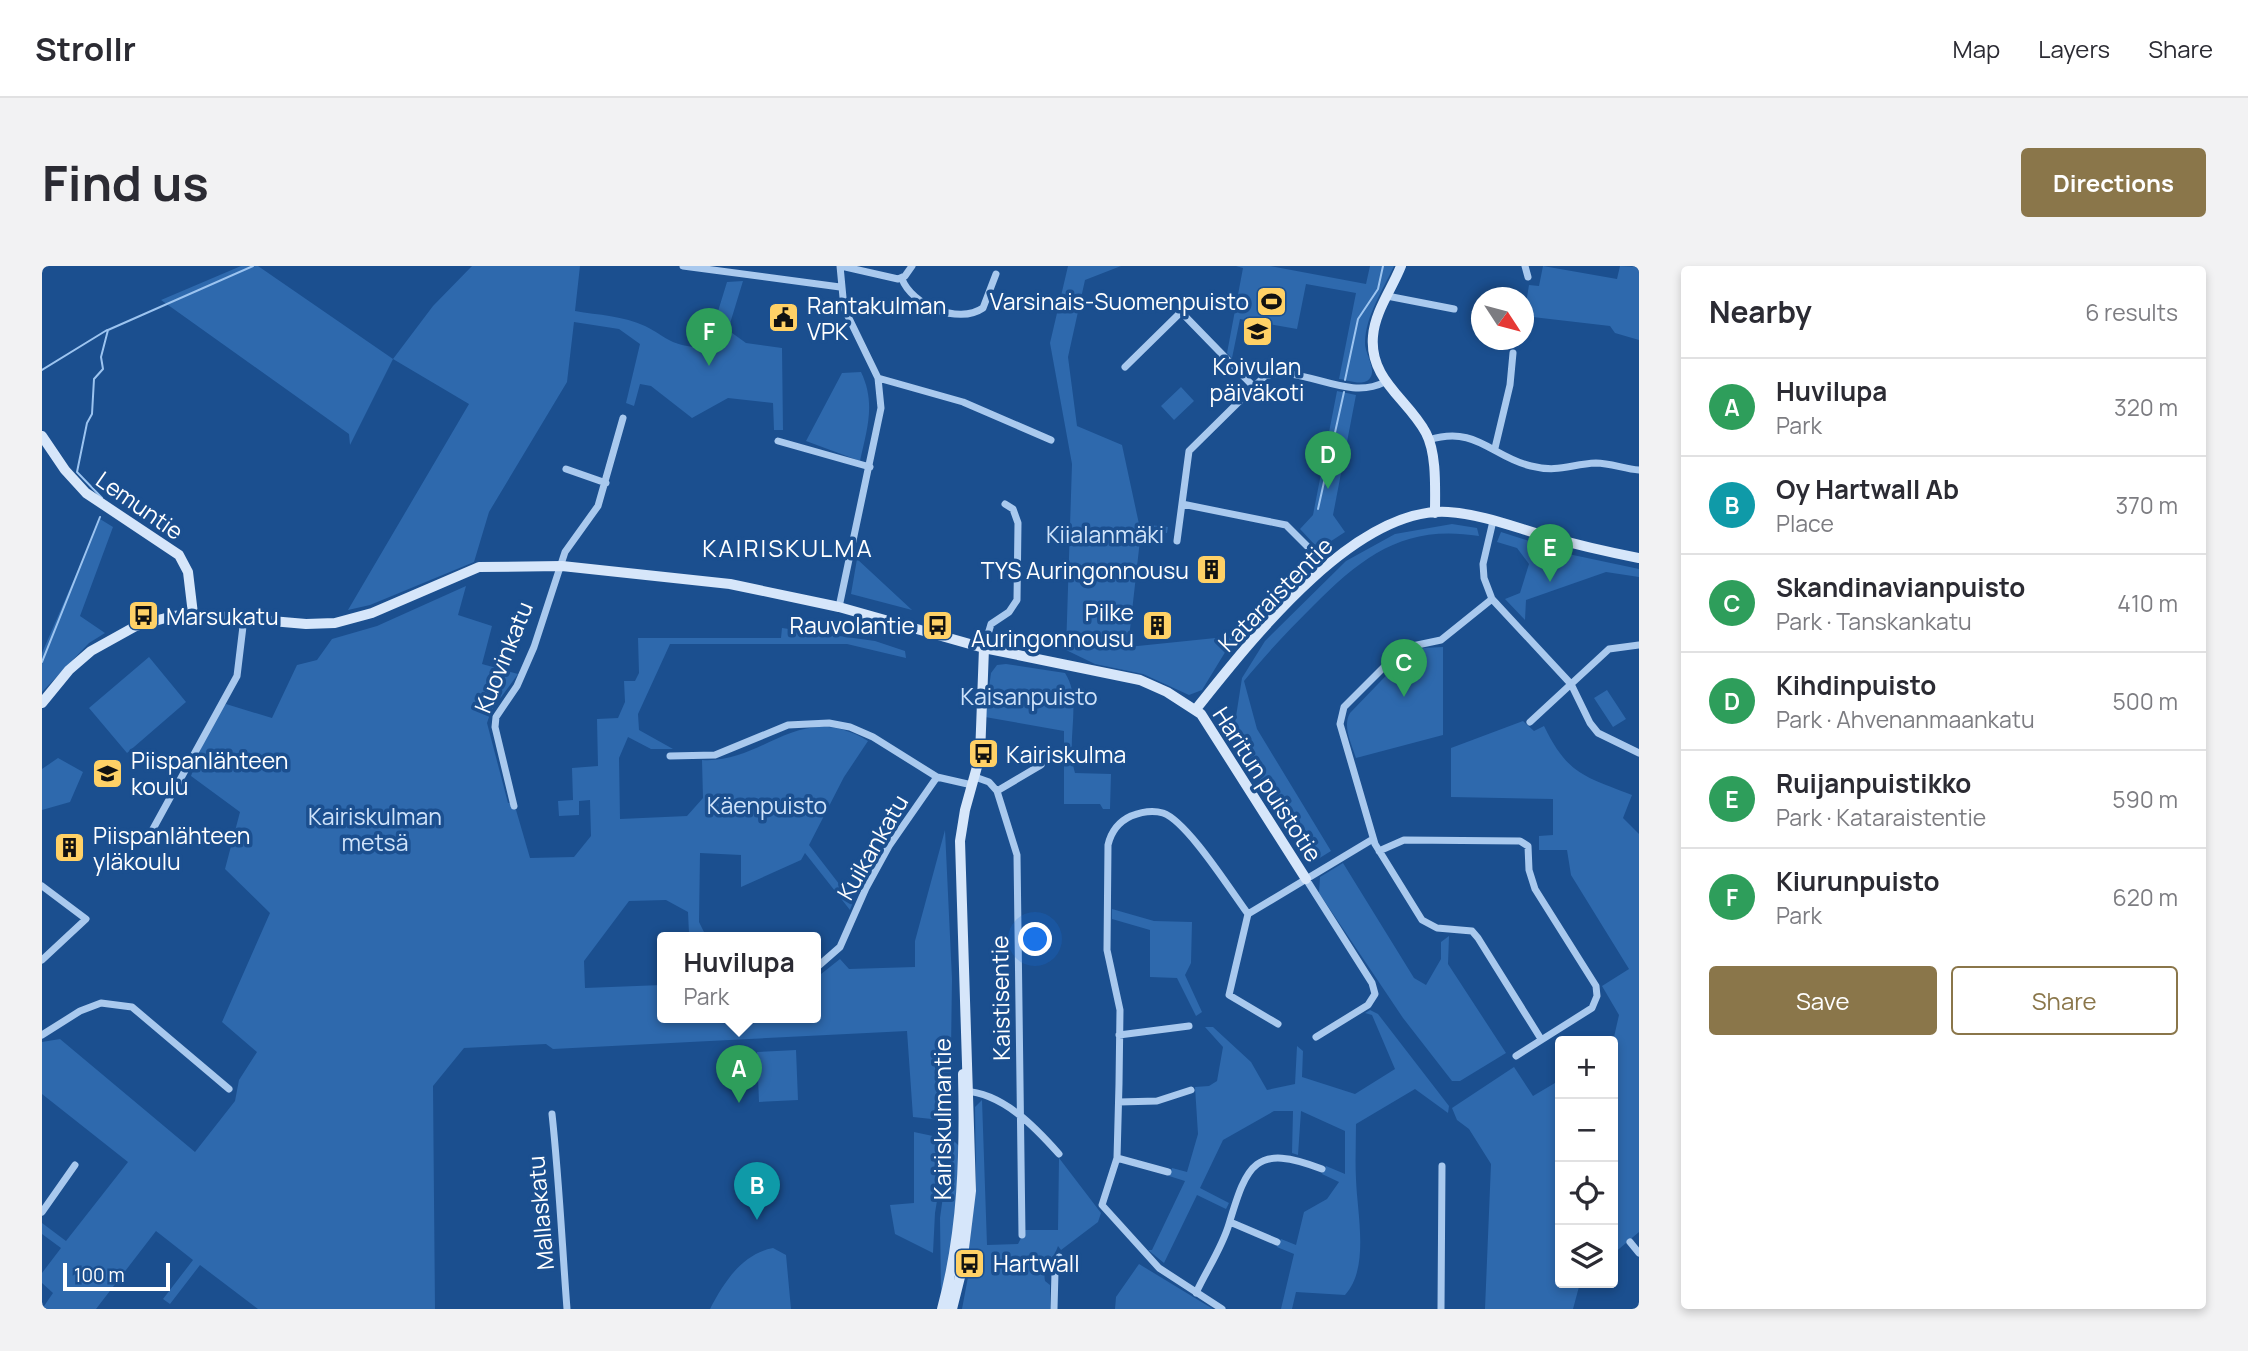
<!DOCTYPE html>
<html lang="en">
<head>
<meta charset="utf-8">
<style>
	:root { --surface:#fff; --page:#f2f2f3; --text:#2b2b33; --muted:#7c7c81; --line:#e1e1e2; --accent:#8a764a }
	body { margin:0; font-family:Manrope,sans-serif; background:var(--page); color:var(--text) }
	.controls { position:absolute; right:21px; bottom:21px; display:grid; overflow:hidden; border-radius:7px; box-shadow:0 4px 10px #0003 }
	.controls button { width:63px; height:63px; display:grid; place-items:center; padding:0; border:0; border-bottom:2px solid var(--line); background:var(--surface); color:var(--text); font:35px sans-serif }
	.compass { position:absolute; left:1429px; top:21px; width:63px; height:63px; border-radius:50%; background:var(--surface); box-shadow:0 4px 10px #0003; rotate:126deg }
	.scale { position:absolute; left:21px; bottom:18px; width:107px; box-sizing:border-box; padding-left:7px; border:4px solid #fff; border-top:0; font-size:19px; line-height:24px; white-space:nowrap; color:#fff; -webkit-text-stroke:5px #1b4f8f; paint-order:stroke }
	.you { position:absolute; left:994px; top:674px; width:24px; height:24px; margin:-18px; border:5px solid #fff; border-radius:50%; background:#1a73e8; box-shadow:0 0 0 10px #1a73e833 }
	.badge { display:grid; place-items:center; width:46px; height:46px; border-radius:50%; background:var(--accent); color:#fff; font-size:23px; font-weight:700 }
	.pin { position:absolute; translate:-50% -58px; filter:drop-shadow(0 2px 4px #0008) }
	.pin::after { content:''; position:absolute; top:37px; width:24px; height:21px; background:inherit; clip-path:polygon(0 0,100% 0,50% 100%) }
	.popup { position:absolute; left:615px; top:666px; width:164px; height:91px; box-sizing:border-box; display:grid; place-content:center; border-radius:7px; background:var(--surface); filter:drop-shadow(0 2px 5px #0005); font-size:23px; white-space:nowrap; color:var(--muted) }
	.popup b { font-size:26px; color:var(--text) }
	.popup::after { content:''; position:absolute; left:50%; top:100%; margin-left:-14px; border:14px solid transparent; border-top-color:var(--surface) }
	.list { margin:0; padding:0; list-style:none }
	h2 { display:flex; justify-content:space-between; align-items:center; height:91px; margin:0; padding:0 28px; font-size:30px }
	h2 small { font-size:23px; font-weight:400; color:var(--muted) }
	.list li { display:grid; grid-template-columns:46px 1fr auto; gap:21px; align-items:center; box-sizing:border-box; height:98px; padding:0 28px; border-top:2px solid var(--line) }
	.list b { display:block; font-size:26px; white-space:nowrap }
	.list p { margin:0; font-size:23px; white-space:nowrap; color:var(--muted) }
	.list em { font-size:23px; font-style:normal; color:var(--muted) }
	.actions { display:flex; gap:14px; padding:21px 28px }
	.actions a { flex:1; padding:16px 0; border:2px solid var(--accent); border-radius:7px; text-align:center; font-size:24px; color:var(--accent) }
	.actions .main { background:var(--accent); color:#fff }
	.icon { flex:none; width:38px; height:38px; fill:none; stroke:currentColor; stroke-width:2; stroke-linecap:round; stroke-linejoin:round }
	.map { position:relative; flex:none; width:1597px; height:1043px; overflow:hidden; border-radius:7px }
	header { display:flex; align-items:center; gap:42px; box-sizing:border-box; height:98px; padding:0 35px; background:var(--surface); border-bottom:2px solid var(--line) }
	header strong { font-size:33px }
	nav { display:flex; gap:38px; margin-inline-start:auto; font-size:24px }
	.intro { display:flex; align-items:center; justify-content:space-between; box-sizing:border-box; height:168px; padding:0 42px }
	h1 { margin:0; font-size:49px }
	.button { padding:18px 32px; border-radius:7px; background:var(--accent); color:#fff; font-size:24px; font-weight:700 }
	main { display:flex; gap:42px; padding:0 42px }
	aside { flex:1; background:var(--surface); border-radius:7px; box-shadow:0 4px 10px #0003 }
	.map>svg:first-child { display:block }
	.green { fill:#2e69ad }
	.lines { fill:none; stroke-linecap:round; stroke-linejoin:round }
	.stream { stroke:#9cc4f0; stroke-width:2 }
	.street { stroke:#a9c9ee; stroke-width:7 }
	.secondary { stroke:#d6e6fa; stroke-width:10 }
	.labels { text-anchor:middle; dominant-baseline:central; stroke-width:7; stroke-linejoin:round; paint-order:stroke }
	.poi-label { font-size:23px; fill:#fff; stroke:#1b4f8f; text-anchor:start }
	.street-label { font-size:23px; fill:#fff; stroke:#1b4f8f }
	.park-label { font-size:23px; fill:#cfe3fa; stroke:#1b4f8f }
	.neighbourhood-label { font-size:24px; letter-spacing:2px; fill:#fff; stroke:#1b4f8f }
</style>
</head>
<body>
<header>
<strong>Strollr</strong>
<nav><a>Map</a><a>Layers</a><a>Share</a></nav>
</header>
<div class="intro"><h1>Find us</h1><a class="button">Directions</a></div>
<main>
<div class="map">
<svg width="1597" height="1043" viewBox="0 0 1597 1043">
	<rect width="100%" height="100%" fill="#1b4f8f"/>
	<path class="green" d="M 199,0 L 216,0 L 351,93 L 391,40 L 430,0 L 538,0 L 533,45 C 556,49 582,50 603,60 C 625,71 626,78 653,81 L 673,55 L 685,16 L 701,15 L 686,64 L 704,77 L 740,82 L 741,164 L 732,164 L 731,137 L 686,132 L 650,152 L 609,120 L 598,118 L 592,140 L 584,137 L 598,78 L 577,63 L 532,56 L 525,116 L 447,246 L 432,296 L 328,339 L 306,344 L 427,138 L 351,93 L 308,179 L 307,168 L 119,34 Z
		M 1026,0 L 1079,0 L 1043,14 L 1026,91 L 1035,160 L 1080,179 L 1097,258 L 1126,261 L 1125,267 L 1099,265 L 1086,381 L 1193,370 L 1160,424 L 1147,429 L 1101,408 L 1053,398 L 1024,384 L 1030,198 L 1008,77 Z
		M 1194,0 L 1228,0 L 1324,18 L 1328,0 L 1352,0 C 1341,24 1324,49 1323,76 C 1322,86 1335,103 1328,112 C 1322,121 1306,114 1297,113 L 1314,27 L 1264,18 L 1255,63 L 1198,53 L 1190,92 L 1185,87 L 1201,2 Z
		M 1501,0 L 1575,13 L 1578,0 L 1597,1 L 1597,74 L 1573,67 L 1568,60 L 1482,50 L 1487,19 L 1497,20 Z
		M 819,106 C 834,137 825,163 818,195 L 764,175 L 800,107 Z
		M 1139,121 L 1152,135 L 1132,154 L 1119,140 Z
		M 1295,125 L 1314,129 L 1291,249 L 1303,266 L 1280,281 L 1272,278 L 1258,263 L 1271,249 Z
		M 58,253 L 71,261 L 38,350 L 63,367 L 47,377 L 0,426 L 0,387 Z
		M 1410,258 L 1435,262 L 1437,270 C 1363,258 1322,289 1272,339 C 1247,364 1224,388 1202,415 L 1215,463 L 1289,585 L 1268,598 L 1198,480 L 1193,457 L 1200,412 L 1223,375 L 1304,295 L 1353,268 Z
		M 1459,266 L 1531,289 L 1597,303 L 1597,311 L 1564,306 L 1484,334 L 1483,354 L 1463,333 L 1478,327 L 1487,298 L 1475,282 L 1455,276 Z
		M 815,293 L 870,344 L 809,328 Z
		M 424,320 L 416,349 L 450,360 L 440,398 L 476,408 L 449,445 L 445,457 L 466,537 L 472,537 L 488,592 L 532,591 L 549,570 L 548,534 L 537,535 L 537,549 L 517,550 L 516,535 L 531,534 L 530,502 L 556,500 L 555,453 L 576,452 L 583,436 L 582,415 L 593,415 L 597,407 L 596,372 L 739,372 L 740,362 L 833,375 L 863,385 L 864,392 L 805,378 L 628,378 L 596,448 L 597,464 L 631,483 L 609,483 L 586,471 L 577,492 L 578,553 L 645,550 L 661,532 L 660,494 C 722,498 757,433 826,475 L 802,511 L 767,579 L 811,636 L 808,644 L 763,587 L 759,594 L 699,621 L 699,589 L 658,587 L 657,656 L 663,668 L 647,668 L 646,646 L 624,634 L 587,635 L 542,695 L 543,722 L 620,719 L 620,751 L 774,751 L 774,712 L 798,693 L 807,703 L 873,701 L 873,675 L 903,564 L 910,713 L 908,855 L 871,851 L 865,765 L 511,783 L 504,778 L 422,782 L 391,820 L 393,1043 L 216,1043 L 158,999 L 128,1038 L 121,1033 L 151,994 L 114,965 L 54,1043 L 0,1043 L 11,1027 L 0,1017 L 0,1007 L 19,982 L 0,968 L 0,957 L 24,975 L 86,896 L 0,828 L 0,776 L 18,773 L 153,886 L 193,835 L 197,814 L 215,786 L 180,756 L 228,647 L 183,603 L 198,546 L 149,510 L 168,457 L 184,438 L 230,452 L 255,399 L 275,394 L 290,373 L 335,360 Z
		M 1401,381 L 1401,469 L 1314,492 C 1310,479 1300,460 1308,447 L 1363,390 L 1382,382 Z
		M 107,391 L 144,436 L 85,487 L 47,442 Z
		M 964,398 L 1023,407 C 1041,434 1023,475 1033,507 L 1069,508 L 1068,543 L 1061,543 L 1058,538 L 1022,538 L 1022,465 L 943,451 L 949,407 L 955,399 Z
		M 1565,424 L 1584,453 L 1571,461 L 1552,432 Z
		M 1481,455 L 1492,465 L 1502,460 C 1526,509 1542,510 1590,529 L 1581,552 L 1597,568 L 1597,966 L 1571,988 L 1571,775 L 1565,775 L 1572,771 L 1577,749 L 1560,720 L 1587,703 L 1529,609 L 1525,584 L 1497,584 L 1497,570 L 1511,569 L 1511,533 L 1409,531 L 1409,482 Z
		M 16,492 L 41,506 L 28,536 L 0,544 L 0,503 Z
		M 1301,597 L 1372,712 L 1384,719 L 1399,693 L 1399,676 L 1407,670 L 1406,698 L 1464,787 L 1418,815 L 1410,815 L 1361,752 L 1277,627 L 1278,611 Z
		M 1070,643 L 1112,655 L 1150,656 L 1149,697 L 1143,709 L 1160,746 L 1154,750 L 1135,712 L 1108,711 L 1108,664 L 1070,653 Z
		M 1328,744 L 1336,748 L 1407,840 L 1406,847 L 1373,823 L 1314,858 C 1314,876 1313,895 1314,913 C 1315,947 1328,1002 1303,1029 L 1254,1026 L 1250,1043 L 1239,1043 L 1252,988 L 1235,981 L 1239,973 L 1254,979 L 1262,946 L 1285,933 L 1297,916 L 1280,908 L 1284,900 L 1303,908 L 1303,865 L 1259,845 L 1256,889 L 1250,887 L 1251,845 L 1232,845 L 1181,874 L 1158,922 L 1187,937 L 1184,943 L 1155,929 L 1122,997 L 1106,984 L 1110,984 L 1143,915 L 1127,910 L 1130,902 L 1145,906 L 1156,868 L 1153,821 L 1167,820 L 1175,815 L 1181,781 L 1163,761 L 1171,761 L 1209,796 L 1225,824 L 1253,818 L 1255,780 L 1261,785 L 1260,811 L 1313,828 L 1353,803 L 1330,749 L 1323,747 Z
		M 754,784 L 756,834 L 717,836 L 715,786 Z
		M 1472,801 L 1491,830 L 1518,814 L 1518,1017 L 1538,1017 L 1531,1043 L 1443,1043 L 1449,898 L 1427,863 L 1415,854 L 1410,842 Z
		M 940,834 L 945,979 L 976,978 L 983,964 L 1016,964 L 1017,892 L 1059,947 L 1056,956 L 1019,984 L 1016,980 C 1011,995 1000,998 1003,1015 L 1008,1019 L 1008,1043 L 920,1043 L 929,995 L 926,993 L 934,915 L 933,841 Z
		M 872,866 L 905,873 L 893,947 L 891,987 L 853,968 L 848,939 L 872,937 Z
		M 909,872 L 917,880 L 918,912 L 903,1026 L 899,1026 L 898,952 Z
		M 731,982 L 744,989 L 749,1043 L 668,1043 C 682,1016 700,988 731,982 Z
		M 1097,998 L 1171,1043 L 1073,1043 L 1074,1031 Z"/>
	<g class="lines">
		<path class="stream" d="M 0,104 L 65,64
			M 1303,114 L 1316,53 L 1336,23 L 1341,0
			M 60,232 L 35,206 L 45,157 L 50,148 L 52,113 L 61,103 L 59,91 L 66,64 L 211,0
			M 1276,243 L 1302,126
			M 0,396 L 58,251"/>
		<path class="street" d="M 641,0 L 798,21
			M 799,0 L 856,13 L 863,10 L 870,0
			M 1483,0 L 1486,11
			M 860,13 C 870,39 916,59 941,42 L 954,8
			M 1345,30 L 1412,43
			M 1083,101 L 1139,46 L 1211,120
			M 836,112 L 921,136 L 1009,174
			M 1387,174 C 1434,159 1450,191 1489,200 C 1517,207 1529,198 1554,197 C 1568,197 1583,203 1597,204
			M 736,175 L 828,201
			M 1453,182 L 1468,119 L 1471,87
			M 524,203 L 564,217
			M 1140,238 L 1244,259 L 1284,299
			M 1451,255 L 1441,298 L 1442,312 L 1450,333 L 1529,418 L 1548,457 L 1556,467 L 1597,487
			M 1135,275 L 1147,185 L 1223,110 C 1261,98 1304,136 1343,116
			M 1450,333 L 1399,374 L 1361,382 L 1302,441 L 1298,458 L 1333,578 L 1380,654 L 1395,662 L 1430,665 L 1436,672 L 1499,773
			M 797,341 L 839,142 L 836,112 L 802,42 L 798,0
			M 942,382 L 949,358 L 967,346 L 975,334 L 976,257 L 971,243 L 963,238
			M 1488,456 L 1567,383 L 1597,379
			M 628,490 L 673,489 L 746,459 L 787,457 L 808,461 L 831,471 L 895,511 L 930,519
			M 933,511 L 947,516 L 955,525 L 975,589 L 980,969
			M 955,525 L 999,499
			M 472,540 L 453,461 L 454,451 L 475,420 L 492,381 L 523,286 L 556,240 L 581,152
			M 106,572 L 195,410 L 202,352
			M 1337,585 L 1362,574 L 1478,575 L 1486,580 L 1487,604 L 1493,623 L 1554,720 L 1555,730 L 1550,742 L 1474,790
			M 1264,613 L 1330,717 L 1333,728 L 1326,739 L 1274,771
			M 0,620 L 44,653 L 0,694
			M 774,702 L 798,681 L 824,622 L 847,580 L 895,511
			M 1236,758 L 1187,729 L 1206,648 L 1331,573
			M 0,769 L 38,745 L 59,737 L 90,741 L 187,823
			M 1077,769 L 1147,760
			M 922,825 C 961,827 993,861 1017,888
			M 1077,836 L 1115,835 L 1149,824
			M 510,848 C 517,913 520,977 525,1043
			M 1075,892 L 1126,906
			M 0,946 L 33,899
			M 1188,956 L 1235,976
			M 1588,976 L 1597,987
			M 1154,1027 C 1164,1005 1180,982 1187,958 C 1205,898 1213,877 1280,903
			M 1012,1043 L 1013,1006 L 1017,991
			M 1180,1043 L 1117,1002 L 1060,939 L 1075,892 L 1077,818 L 1078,744 L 1065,684 L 1066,579 C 1069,566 1076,556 1089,550 C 1099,546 1111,544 1121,547 C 1145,555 1189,625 1206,648
			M 1399,1043 L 1400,900"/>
		<path class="secondary" d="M 1359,0 C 1350,23 1333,45 1331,70 C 1327,114 1366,133 1384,167 C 1395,188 1393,223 1393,247
			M 0,170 L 23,204 L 44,227 L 137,289 L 146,306 L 151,348
			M 0,437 L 27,404 L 49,385 L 94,360 L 131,350 L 151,348 L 264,358 L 293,357 L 330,347 L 437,301 L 520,300 L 688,318 L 797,341 L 942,382 L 1098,414 L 1125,426 L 1159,448 L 1264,613
			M 1154,443 C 1207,377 1312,240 1406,246 C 1439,248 1472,261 1504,270 C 1535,279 1566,286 1597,292
			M 900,1043 C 921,966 923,888 921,808
			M 910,1043 L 919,1007 L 929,925 L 918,575 L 923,544 L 938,490 L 942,382"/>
	</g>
	<defs>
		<symbol id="stadium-square" viewBox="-11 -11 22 22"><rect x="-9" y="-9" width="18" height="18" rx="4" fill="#ffd166" stroke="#1b4f8f"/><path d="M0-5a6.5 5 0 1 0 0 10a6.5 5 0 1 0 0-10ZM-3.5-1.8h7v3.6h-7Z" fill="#111"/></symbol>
		<symbol id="civic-square" viewBox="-11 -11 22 22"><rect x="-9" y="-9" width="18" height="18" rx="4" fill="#ffd166" stroke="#1b4f8f"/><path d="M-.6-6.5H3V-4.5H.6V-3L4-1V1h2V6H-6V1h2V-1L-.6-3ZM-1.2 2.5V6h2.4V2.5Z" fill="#111"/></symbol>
		<symbol id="school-square" viewBox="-11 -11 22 22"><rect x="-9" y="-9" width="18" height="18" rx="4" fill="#ffd166" stroke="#1b4f8f"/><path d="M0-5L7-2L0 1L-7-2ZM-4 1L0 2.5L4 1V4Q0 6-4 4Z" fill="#111"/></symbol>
		<symbol id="building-square" viewBox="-11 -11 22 22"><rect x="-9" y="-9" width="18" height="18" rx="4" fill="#ffd166" stroke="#1b4f8f"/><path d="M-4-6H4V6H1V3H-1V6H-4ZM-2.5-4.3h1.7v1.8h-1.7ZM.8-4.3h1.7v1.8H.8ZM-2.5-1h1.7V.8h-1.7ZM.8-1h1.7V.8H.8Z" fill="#111"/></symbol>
		<symbol id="bus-square" viewBox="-11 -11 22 22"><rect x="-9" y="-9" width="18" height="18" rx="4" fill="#ffd166" stroke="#1b4f8f"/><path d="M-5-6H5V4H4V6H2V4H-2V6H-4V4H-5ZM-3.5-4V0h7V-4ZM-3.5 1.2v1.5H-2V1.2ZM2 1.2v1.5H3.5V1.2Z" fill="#111"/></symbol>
	</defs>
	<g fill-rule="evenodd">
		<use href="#stadium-square" x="1212" y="18" width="35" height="35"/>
		<use href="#civic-square" x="724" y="34" width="35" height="35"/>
		<use href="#school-square" x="1198" y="48" width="35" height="35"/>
		<use href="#building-square" x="1152" y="286" width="35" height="35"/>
		<use href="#bus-square" x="84" y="332" width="35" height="35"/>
		<use href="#bus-square" x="878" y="342" width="35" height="35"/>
		<use href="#building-square" x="1098" y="342" width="35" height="35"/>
		<use href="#bus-square" x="924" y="470" width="35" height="35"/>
		<use href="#school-square" x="48" y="490" width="35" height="35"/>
		<use href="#building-square" x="10" y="564" width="35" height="35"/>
		<use href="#bus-square" x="910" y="980" width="35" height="35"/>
	</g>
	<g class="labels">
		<g class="poi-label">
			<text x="1207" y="35" text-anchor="end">Varsinais-Suomenpuisto</text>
			<text x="765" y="39">Rantakulman<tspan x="765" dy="26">VPK</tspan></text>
			<text x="1215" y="100" text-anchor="middle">Koivulan<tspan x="1215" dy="26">päiväkoti</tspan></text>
			<text x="1147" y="304" text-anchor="end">TYS Auringonnousu</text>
			<text x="1092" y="346" text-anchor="end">Pilke<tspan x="1092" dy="26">Auringonnousu</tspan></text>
			<text x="124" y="350">Marsukatu</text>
			<text x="873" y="359" text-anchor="end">Rauvolantie</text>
			<text x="964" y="488">Kairiskulma</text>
			<text x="89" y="494">Piispanlähteen<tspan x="89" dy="26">koulu</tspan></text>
			<text x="51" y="569">Piispanlähteen<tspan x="51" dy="26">yläkoulu</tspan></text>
			<text x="951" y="997">Hartwall</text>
		</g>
		<g class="street-label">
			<text transform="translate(98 239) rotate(35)">Lemuntie</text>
			<text transform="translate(1233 328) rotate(-45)">Kataraistentie</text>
			<text transform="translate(461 391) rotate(-68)">Kuovinkatu</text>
			<text transform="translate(1226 518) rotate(57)">Haritun puistotie</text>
			<text transform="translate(830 581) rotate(-60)">Kuikankatu</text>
			<text transform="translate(958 732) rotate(-91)">Kaistisentie</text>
			<text transform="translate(900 853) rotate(-90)">Kairiskulmantie</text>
			<text transform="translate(498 947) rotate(-95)">Mallaskatu</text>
		</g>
		<g class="park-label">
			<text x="1063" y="268">Kiialanmäki</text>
			<text x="987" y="430">Kaisanpuisto</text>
			<text x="725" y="539">Käenpuisto</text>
			<text x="333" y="550">Kairiskulman<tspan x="333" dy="26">metsä</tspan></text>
		</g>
		<g class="neighbourhood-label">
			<text x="746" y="281">KAIRISKULMA</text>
		</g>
	</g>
</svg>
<div class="controls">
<button>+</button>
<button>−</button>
<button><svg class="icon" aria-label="locate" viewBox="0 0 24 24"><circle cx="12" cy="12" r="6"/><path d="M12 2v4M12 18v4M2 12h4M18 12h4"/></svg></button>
<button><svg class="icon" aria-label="layers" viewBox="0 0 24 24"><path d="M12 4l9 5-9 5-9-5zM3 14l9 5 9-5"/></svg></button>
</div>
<svg class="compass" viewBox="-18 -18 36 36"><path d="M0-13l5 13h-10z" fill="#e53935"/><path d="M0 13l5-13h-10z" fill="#7c7c81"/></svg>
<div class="scale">100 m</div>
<div class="you"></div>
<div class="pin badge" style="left:697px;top:837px;background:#2e9e5b">A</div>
<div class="popup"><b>Huvilupa</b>Park</div>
<div class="pin badge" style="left:715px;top:954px;background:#0f9aa8">B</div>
<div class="pin badge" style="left:1362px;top:431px;background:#2e9e5b">C</div>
<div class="pin badge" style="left:1286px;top:223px;background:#2e9e5b">D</div>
<div class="pin badge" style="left:1508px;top:316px;background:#2e9e5b">E</div>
<div class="pin badge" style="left:667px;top:100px;background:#2e9e5b">F</div>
</div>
<aside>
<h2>Nearby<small>6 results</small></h2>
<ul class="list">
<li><span class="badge" style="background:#2e9e5b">A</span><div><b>Huvilupa</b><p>Park</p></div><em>320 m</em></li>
<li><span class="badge" style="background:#0f9aa8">B</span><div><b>Oy Hartwall Ab</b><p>Place</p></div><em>370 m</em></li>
<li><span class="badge" style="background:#2e9e5b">C</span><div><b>Skandinavianpuisto</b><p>Park · Tanskankatu</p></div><em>410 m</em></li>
<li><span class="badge" style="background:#2e9e5b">D</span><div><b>Kihdinpuisto</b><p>Park · Ahvenanmaankatu</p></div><em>500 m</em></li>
<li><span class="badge" style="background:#2e9e5b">E</span><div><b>Ruijanpuistikko</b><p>Park · Kataraistentie</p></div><em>590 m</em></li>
<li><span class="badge" style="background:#2e9e5b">F</span><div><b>Kiurunpuisto</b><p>Park</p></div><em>620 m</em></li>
</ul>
<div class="actions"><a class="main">Save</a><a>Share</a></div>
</aside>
</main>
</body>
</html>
